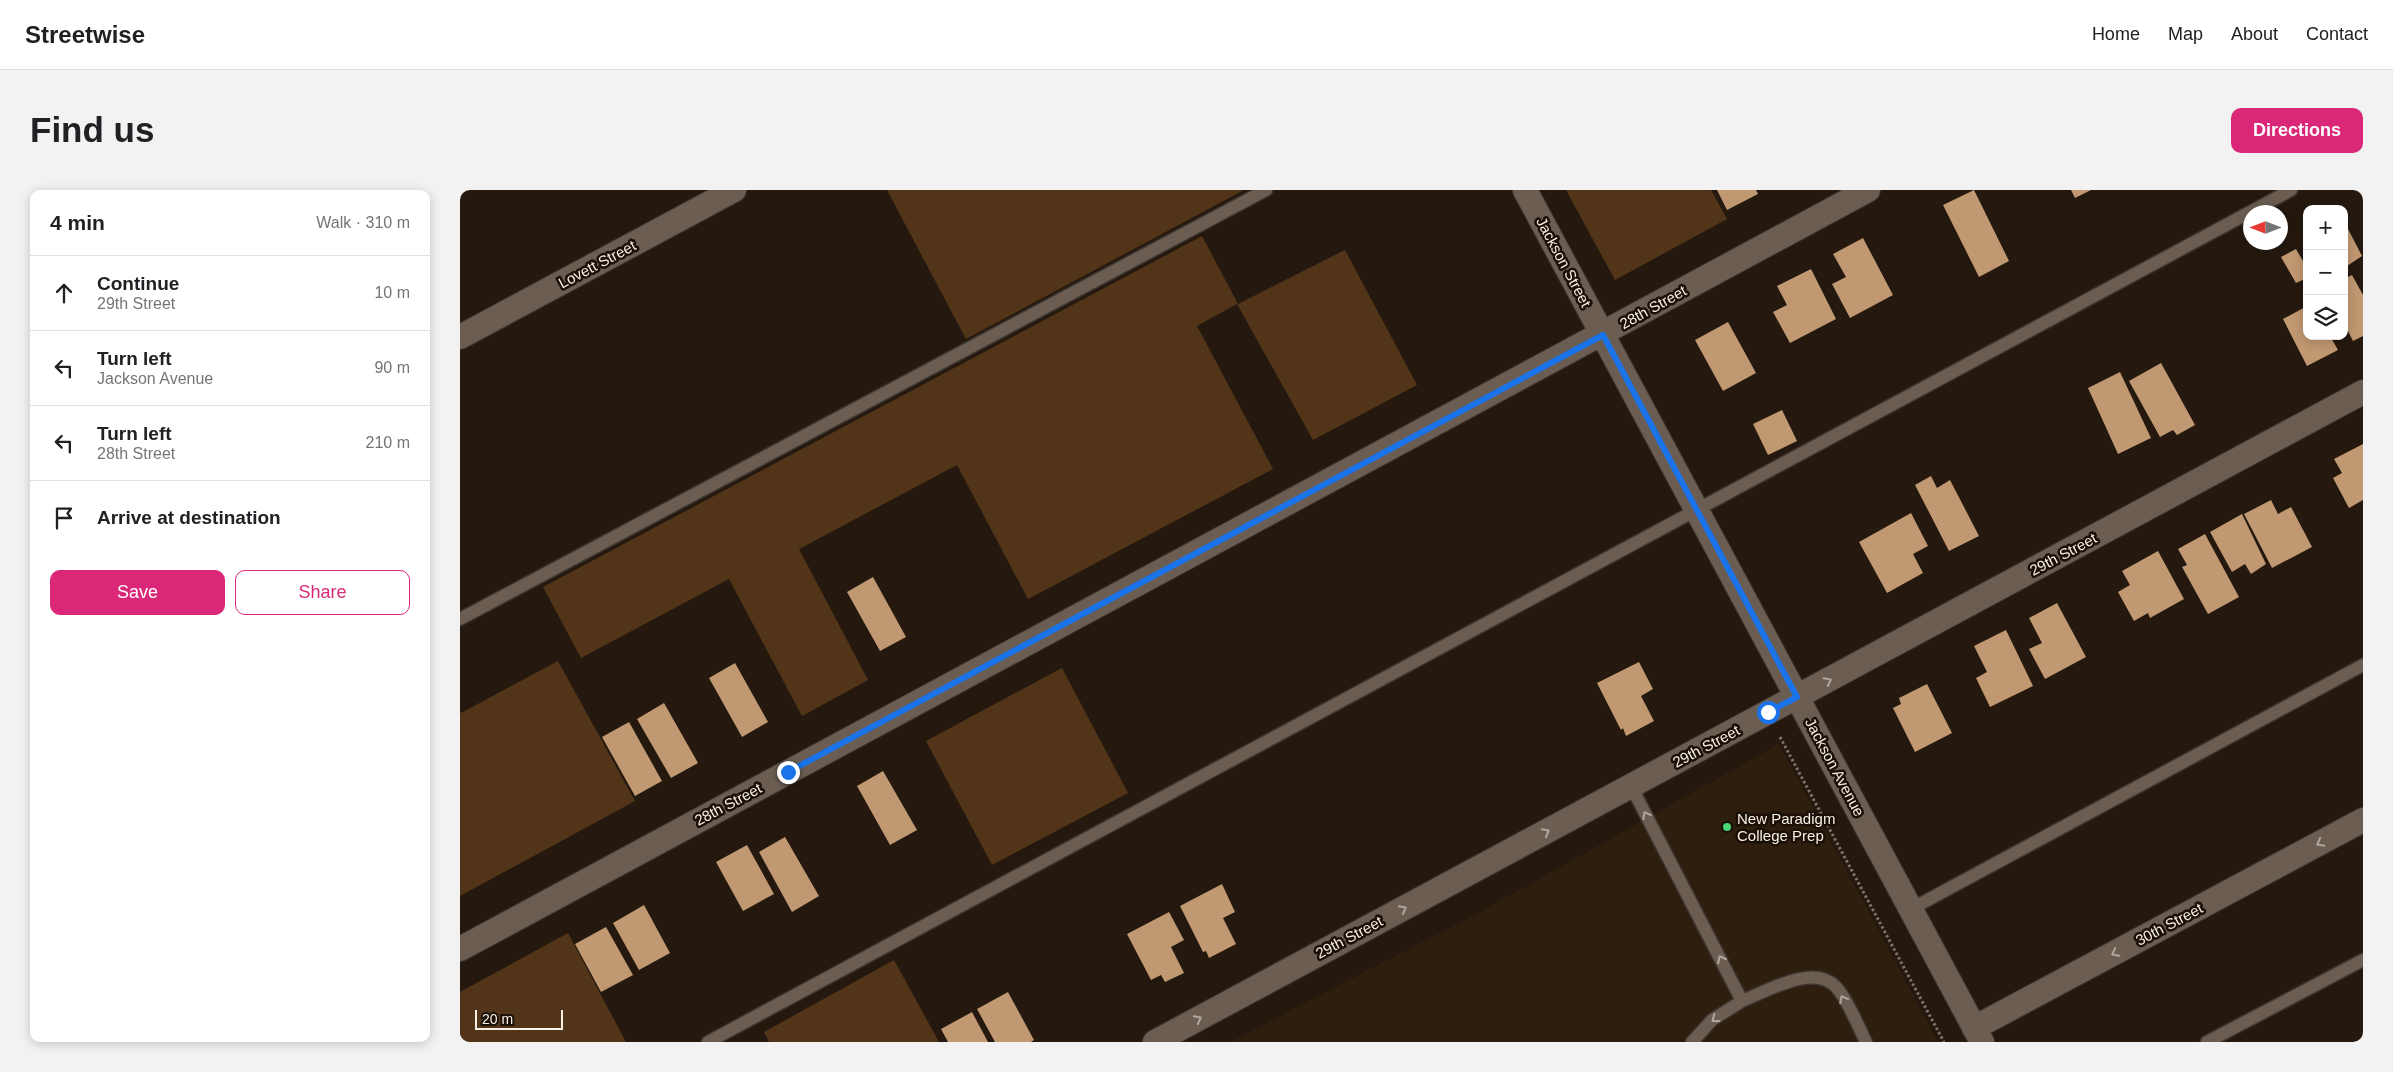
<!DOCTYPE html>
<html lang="en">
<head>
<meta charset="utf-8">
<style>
	:root { --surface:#fff; --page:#f2f2f2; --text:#202124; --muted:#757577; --line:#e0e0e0; --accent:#db2777 }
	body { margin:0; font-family:Arial,sans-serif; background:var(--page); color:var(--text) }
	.controls { position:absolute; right:15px; top:15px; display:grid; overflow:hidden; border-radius:10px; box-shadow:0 2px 12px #0003 }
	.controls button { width:45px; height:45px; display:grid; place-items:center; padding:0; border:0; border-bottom:1px solid var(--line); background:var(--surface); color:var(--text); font:25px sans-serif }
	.compass { position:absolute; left:1783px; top:15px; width:45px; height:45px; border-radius:50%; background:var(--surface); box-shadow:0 2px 12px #0003; rotate:270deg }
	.scale { position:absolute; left:15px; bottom:12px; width:88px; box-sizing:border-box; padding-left:5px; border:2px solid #f7efe8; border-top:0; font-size:14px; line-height:18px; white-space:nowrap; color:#f7efe8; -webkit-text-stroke:4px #1b1006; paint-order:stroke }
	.stop { position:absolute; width:15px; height:15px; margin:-11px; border:4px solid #1a73e8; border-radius:50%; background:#fff }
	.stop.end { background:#1a73e8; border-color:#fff; box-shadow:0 1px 5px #0008 }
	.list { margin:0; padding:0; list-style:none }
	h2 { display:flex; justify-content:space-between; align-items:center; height:65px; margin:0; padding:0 20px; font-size:21px }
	h2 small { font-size:16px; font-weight:400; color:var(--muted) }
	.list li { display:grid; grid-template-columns:32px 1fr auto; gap:15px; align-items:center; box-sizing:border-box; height:75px; padding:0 20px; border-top:1px solid var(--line) }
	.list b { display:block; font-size:19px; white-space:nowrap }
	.list p { margin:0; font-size:16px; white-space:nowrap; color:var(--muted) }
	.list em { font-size:16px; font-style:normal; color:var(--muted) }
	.actions { display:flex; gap:10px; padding:15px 20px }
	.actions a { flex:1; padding:11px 0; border:1px solid var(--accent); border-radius:10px; text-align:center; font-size:18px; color:var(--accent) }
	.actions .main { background:var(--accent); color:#fff }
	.icon { flex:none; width:28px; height:28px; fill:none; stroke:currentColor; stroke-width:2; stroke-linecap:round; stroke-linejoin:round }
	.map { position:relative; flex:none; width:1903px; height:852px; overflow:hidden; border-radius:10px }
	header { display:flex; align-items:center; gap:30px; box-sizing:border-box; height:70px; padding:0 25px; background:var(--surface); border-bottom:1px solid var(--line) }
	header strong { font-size:24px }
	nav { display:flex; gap:28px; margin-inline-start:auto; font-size:18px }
	.intro { display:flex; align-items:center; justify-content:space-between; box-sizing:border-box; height:120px; padding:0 30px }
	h1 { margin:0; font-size:35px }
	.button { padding:12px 22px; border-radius:10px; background:var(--accent); color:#fff; font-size:18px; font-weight:700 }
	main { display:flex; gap:30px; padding:0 30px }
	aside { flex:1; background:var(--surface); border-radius:10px; box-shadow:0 2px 12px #0003 }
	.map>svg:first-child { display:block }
	.built { fill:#2e1e0e }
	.green { fill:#523518 }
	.building { fill:#c09871 }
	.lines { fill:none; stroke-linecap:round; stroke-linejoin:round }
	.service-casing { stroke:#3c342e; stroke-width:15 }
	.minor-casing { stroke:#3c342e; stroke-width:26 }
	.path { stroke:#7d736a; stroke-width:3; stroke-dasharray:2.5 2.5; stroke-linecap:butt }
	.service { stroke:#6b5d51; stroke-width:12 }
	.minor { stroke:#6b5d51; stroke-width:24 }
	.oneway { stroke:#b1a69c }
	.route { stroke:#1a73e8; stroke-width:6 }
	.poi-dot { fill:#4bd677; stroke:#1b1006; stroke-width:2 }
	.labels { text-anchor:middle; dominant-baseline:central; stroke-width:5; stroke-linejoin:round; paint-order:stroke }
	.street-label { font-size:15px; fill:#f7efe8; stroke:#1b1006 }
	.poi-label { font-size:15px; fill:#f7efe8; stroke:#1b1006; text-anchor:start }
</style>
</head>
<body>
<header>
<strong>Streetwise</strong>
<nav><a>Home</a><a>Map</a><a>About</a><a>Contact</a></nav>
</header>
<div class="intro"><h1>Find us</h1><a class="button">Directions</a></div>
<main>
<aside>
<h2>4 min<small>Walk · 310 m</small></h2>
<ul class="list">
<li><svg class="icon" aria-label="ahead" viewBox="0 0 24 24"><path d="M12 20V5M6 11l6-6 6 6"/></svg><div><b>Continue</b><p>29th Street</p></div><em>10 m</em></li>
<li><svg class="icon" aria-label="left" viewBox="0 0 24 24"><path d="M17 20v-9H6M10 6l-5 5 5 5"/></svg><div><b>Turn left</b><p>Jackson Avenue</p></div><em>90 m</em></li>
<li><svg class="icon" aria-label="left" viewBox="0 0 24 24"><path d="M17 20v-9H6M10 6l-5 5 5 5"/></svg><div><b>Turn left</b><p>28th Street</p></div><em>210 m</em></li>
<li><svg class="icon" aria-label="arrive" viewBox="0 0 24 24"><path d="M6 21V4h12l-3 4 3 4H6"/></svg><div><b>Arrive at destination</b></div></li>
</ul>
<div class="actions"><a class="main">Save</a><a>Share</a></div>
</aside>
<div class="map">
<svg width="1903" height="852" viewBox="0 0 1903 852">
	<rect width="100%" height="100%" fill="#25190f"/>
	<path class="built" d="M 1319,554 L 1478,852 L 770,852 L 1022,721 Z"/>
	<path class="green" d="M 427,0 L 784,0 L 506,149 Z
		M 1106,0 L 1251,0 L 1267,29 L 1155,90 Z
		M 742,46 L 778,114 L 885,60 L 957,195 L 853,250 L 777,114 L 737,136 L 813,279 L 568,409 L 497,275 L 339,359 L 408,490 L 342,526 L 269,389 L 121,468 L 83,397 Z
		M 98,471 L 175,611 L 0,706 L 0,521 L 1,523 Z
		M 602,478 L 668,603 L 532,675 L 466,551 Z
		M 108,743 L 166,852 L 0,852 L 0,802 Z
		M 434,770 L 479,852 L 309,852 L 304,842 Z"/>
	<path class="building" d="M 1257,0 L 1296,0 L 1298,4 L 1267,20 Z
		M 1514,0 L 1549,71 L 1519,87 L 1483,15 Z
		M 1611,0 L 1631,0 L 1615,8 Z
		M 1887,37 L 1902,66 L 1887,76 L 1884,72 L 1884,39 Z
		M 1403,48 L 1433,105 L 1390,128 L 1372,94 L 1386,87 L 1373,64 Z
		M 1836,59 L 1847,78 L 1847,88 L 1836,93 L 1821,67 Z
		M 1351,79 L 1376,129 L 1330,153 L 1313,122 L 1327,115 L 1317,96 Z
		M 1892,85 L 1903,105 L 1903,146 L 1893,151 L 1884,133 L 1884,89 Z
		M 1847,116 L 1847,146 L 1870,146 L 1878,160 L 1847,176 L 1823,129 Z
		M 1268,132 L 1296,183 L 1263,201 L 1235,150 Z
		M 1701,173 L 1735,235 L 1717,245 L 1713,240 L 1700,247 L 1669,191 Z
		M 1660,182 L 1691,248 L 1658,264 L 1628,198 Z
		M 1322,220 L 1337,251 L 1308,265 L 1293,234 Z
		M 1903,254 L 1903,310 L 1889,318 L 1873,288 L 1882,283 L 1874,269 Z
		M 1471,286 L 1477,298 L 1490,290 L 1519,346 L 1489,361 L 1455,295 Z
		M 1811,310 L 1818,324 L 1831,317 L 1852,357 L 1812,378 L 1784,324 Z
		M 1451,323 L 1468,356 L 1453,364 L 1463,383 L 1427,403 L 1399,352 Z
		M 1782,324 L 1806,374 L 1791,384 L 1785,374 L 1772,382 L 1750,342 Z
		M 1745,344 L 1779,407 L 1748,424 L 1722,377 L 1727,375 L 1718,359 Z
		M 1698,361 L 1724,409 L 1690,428 L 1688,423 L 1674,431 L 1658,402 L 1670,395 L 1662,381 Z
		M 413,387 L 446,447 L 420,461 L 387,402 Z
		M 1597,413 L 1626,467 L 1585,489 L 1569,459 L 1582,453 L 1569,428 Z
		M 1546,440 L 1573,496 L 1530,517 L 1516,488 L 1527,482 L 1514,456 Z
		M 1179,472 L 1193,499 L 1181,506 L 1194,531 L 1166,546 L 1163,538 L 1161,540 L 1137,493 Z
		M 275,473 L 308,532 L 282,547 L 249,488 Z
		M 1467,494 L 1492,543 L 1455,562 L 1433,518 L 1441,514 L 1439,508 Z
		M 204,513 L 238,573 L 211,588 L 177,529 Z
		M 169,532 L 202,591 L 175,606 L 142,547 Z
		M 423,581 L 457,640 L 430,655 L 397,596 Z
		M 325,647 L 359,706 L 332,722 L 299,662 Z
		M 287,655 L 314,704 L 283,721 L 256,672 Z
		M 762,694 L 775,722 L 763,728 L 776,754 L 749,768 L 746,761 L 743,762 L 720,716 Z
		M 184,715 L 210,763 L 179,780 L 153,733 Z
		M 709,722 L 724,750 L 711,757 L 724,783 L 705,792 L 701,785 L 691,790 L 667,744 Z
		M 146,737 L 173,785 L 141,802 L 115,754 Z
		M 548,802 L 574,850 L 571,852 L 535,852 L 517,819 Z
		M 512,822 L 528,852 L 488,852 L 481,839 Z"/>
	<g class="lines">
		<defs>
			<path id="service" d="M 0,429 L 806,0
				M 1171,596 L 1282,811 C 1307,801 1354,773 1376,797 C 1387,808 1399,838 1406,852
				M 1451,719 L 1903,475
				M 248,852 L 1831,0
				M 1232,852 L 1252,830 L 1282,811
				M 1747,852 L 1903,770"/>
			<path id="minor" d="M 1065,0 L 1522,852
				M 0,147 L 274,0
				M 0,759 L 1408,0
				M 1514,838 L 1903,630
				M 695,852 L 1903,202"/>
		</defs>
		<use href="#service" class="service-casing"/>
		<use href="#minor" class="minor-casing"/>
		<path class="path" d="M 1320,547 L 1484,852"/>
		<use href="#service" class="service"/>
		<use href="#minor" class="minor"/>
	</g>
	<defs><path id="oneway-chevron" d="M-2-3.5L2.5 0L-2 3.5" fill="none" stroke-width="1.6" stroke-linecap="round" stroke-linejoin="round" transform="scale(1.25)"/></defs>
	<g class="oneway">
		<use href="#oneway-chevron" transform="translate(1368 491) rotate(-28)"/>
		<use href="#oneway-chevron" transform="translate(1186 625) rotate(-118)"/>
		<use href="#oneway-chevron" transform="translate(1086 642) rotate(-28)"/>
		<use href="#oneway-chevron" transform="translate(1860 653) rotate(152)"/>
		<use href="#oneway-chevron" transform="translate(943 719) rotate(-28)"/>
		<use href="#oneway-chevron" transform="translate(1655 763) rotate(152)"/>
		<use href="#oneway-chevron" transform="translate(1261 769) rotate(-117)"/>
		<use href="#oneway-chevron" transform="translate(1383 809) rotate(-119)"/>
		<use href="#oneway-chevron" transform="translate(738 829) rotate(-28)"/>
		<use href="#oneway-chevron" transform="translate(1255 829) rotate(143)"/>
	</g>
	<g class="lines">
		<path class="route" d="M 328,582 L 1143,145 L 1337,507 L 1308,522"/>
	</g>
	<circle class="poi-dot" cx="1267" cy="637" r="5"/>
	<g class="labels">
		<g class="street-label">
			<text transform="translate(1104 72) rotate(62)">Jackson Street</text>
			<text transform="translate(137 74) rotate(-28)">Lovett Street</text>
			<text transform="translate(1193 117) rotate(-29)">28th Street</text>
			<text transform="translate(1603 364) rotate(-28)">29th Street</text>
			<text transform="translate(1246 556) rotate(-28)">29th Street</text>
			<text transform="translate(1375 577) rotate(62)">Jackson Avenue</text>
			<text transform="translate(268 614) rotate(-28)">28th Street</text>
			<text transform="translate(1709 734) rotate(-28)">30th Street</text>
			<text transform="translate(889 747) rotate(-28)">29th Street</text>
		</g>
		<g class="poi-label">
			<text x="1277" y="628">New Paradigm<tspan x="1277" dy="17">College Prep</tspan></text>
		</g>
	</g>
</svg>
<div class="controls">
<button>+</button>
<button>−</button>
<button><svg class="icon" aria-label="layers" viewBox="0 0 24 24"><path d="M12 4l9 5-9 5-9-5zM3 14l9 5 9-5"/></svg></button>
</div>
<svg class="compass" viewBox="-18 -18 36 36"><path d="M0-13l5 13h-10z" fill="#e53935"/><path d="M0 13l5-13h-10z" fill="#757577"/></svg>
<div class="scale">20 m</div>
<div class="stop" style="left:1308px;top:522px"></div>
<div class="stop end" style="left:328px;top:582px"></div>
</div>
</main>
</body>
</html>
